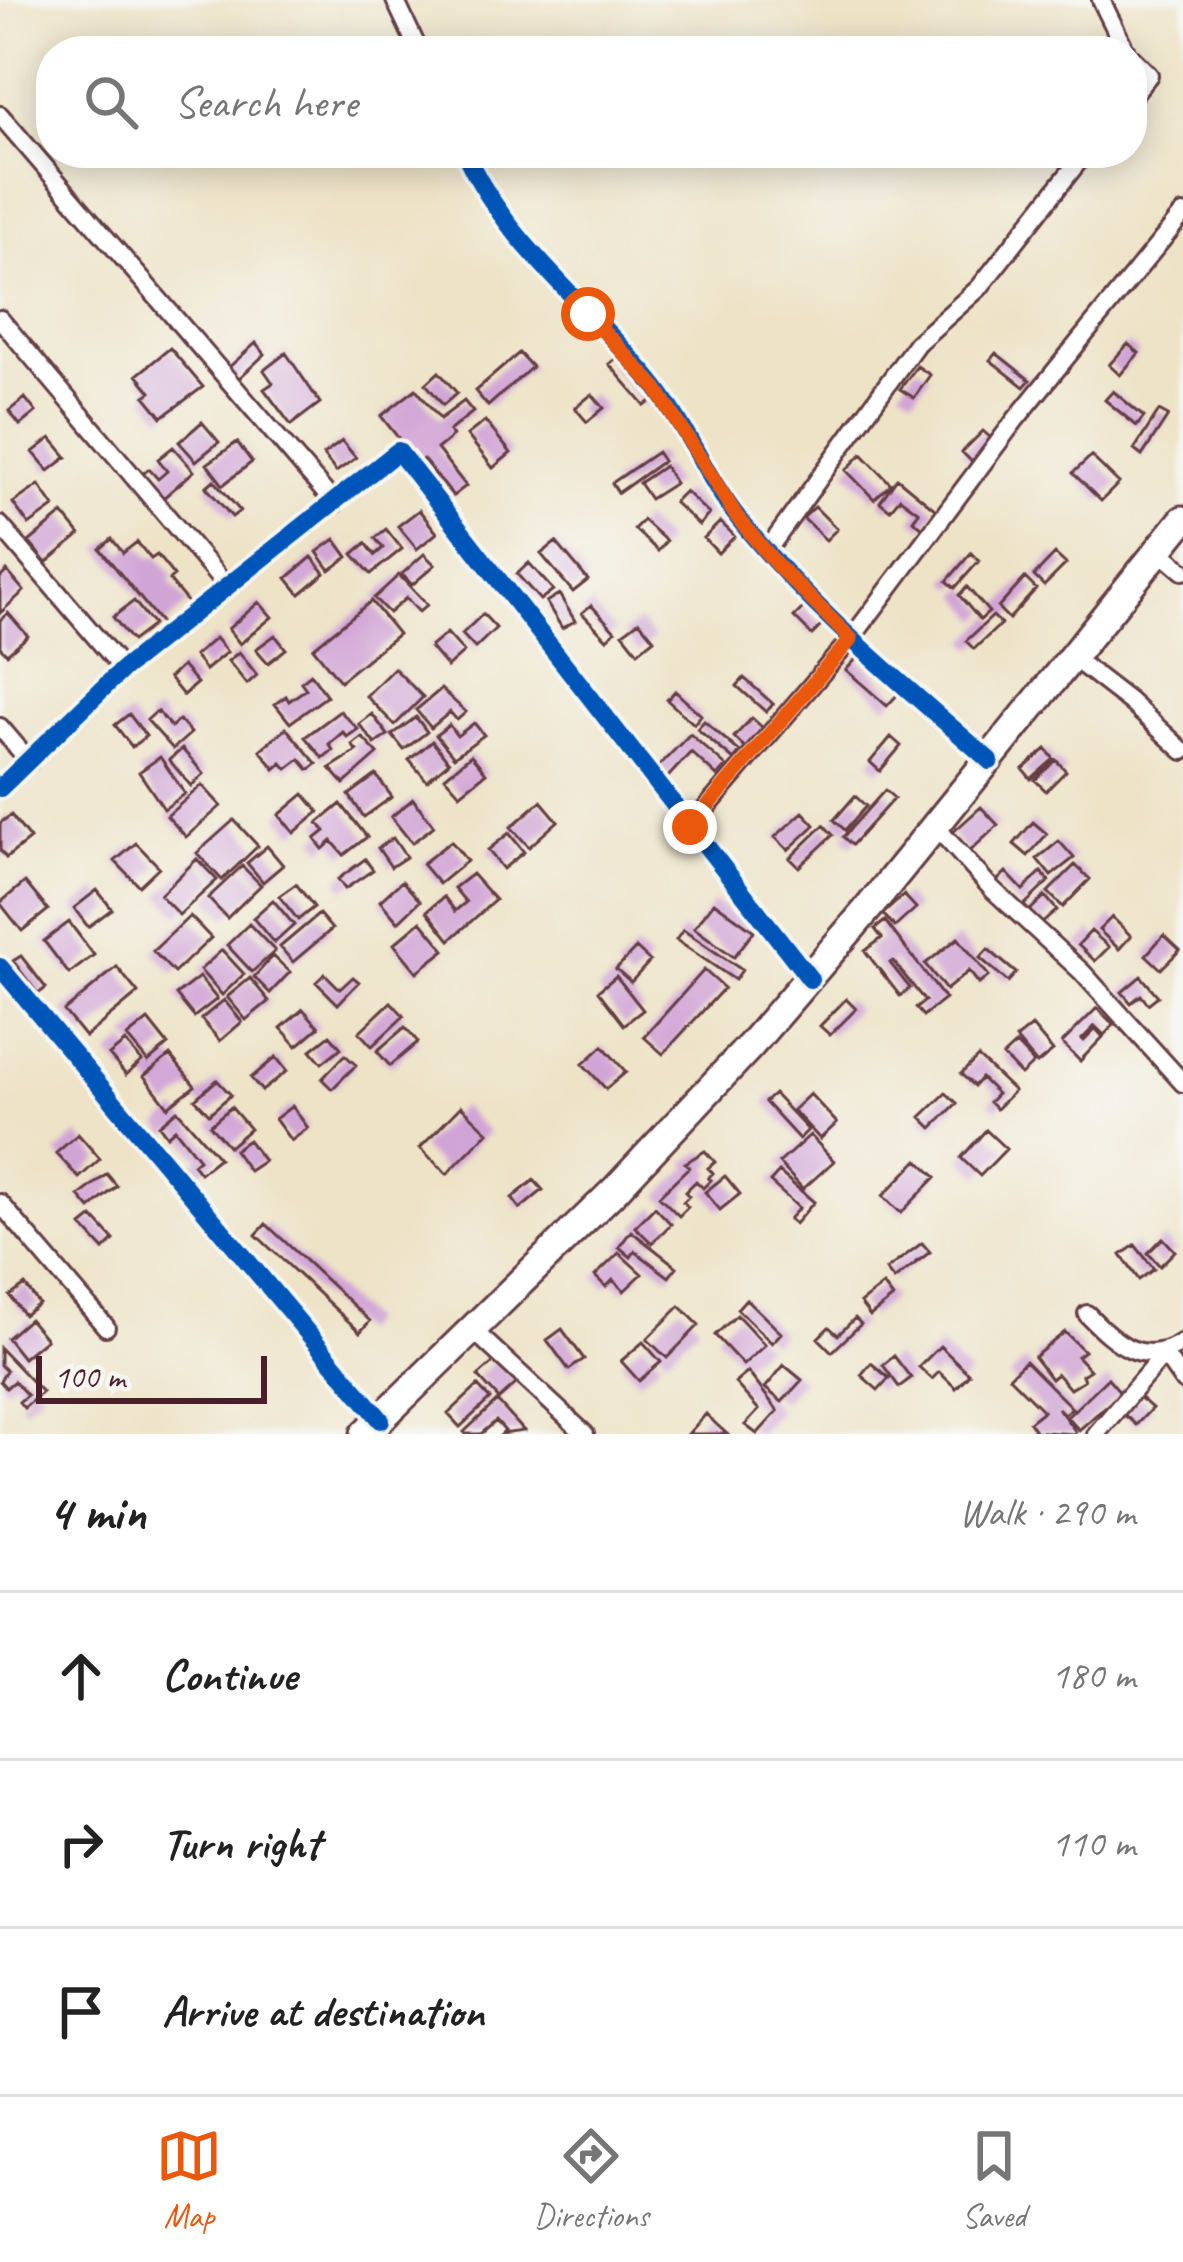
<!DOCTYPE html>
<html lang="en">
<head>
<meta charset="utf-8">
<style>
	:root { --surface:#fff; --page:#f2f2f2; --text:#222; --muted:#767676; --line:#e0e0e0; --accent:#ea580c }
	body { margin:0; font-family:Caveat,sans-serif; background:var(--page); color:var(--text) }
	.scale { position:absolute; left:36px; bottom:30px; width:231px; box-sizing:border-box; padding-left:12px; border:6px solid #4a1f2b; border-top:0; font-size:33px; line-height:42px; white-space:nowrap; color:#4a1f2b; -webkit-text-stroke:9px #f6f6f2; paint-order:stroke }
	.stop { position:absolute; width:36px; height:36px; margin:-27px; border:9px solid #ea580c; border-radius:50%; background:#fff }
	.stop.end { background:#ea580c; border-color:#fff; box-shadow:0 3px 12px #0008 }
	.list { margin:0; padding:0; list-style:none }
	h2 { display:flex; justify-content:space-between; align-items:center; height:156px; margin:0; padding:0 48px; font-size:51px }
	h2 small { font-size:39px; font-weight:400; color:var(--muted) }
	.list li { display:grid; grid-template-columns:78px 1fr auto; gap:36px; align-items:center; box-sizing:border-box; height:168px; padding:0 48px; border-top:3px solid var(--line) }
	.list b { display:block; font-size:45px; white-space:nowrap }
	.list em { font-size:39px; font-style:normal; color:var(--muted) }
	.icon { flex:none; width:66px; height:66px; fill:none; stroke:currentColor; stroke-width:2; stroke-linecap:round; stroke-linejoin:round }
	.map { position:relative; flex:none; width:1183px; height:1434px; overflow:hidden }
	.search { position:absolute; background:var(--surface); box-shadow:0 6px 30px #0003; left:36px; right:36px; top:36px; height:132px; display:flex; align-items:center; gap:30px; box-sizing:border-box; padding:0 42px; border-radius:48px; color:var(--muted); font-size:45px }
	.sheet { height:660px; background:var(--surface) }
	nav { display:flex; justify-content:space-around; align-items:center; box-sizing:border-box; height:168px; border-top:3px solid var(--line); background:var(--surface); font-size:33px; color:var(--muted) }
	nav a { display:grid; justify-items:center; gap:6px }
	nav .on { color:var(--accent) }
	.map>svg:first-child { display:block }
	.building { fill:#d1a4d6 }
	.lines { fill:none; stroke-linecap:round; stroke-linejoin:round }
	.minor-casing { stroke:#633c42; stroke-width:22 }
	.trunk-casing { stroke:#633c42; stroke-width:33 }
	.minor { stroke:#fff; stroke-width:16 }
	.trunk { stroke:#fff; stroke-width:27 }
	.cycleway-casing { stroke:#f6f6f2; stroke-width:26 }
	.cycleway { stroke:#0057b8; stroke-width:18 }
	.route { stroke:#ea580c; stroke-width:15 }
</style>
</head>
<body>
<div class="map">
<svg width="1183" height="1434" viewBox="0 0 1183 1434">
	<rect width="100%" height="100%" fill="#f6f6f2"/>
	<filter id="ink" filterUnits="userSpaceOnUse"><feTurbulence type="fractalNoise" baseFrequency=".00833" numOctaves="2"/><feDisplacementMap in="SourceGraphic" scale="24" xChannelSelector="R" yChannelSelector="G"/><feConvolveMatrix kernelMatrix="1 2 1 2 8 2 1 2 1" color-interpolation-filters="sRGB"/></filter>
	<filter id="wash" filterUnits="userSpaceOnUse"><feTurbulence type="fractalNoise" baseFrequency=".004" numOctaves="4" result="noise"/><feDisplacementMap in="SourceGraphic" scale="48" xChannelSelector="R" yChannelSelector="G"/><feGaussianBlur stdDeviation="2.7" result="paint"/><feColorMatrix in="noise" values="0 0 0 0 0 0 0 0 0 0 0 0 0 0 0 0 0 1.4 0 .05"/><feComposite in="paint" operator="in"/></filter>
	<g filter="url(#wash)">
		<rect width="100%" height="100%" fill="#eee3c7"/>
		<g id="blocks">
			<path class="building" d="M 256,343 L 265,354 L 237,380 L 227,369 Z
				M 1128,344 L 1139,353 L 1120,375 L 1109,365 Z
				M 170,348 L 203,387 L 162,417 L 145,396 L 151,392 L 137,375 Z
				M 286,353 L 320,403 L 291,425 L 264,389 L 273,383 L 264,370 Z
				M 519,353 L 532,367 L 488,406 L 475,391 Z
				M 996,353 L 1030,380 L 1024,387 L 990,360 Z
				M 619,356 L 655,398 L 645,406 L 609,364 Z
				M 917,366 L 930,375 L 914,398 L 900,389 Z
				M 439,372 L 457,393 L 443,405 L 426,384 Z
				M 416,389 L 440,419 L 464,401 L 473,412 L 449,431 L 453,436 L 437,449 L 466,486 L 453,496 L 423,459 L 418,463 L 381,416 Z
				M 1113,391 L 1144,417 L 1137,426 L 1105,400 Z
				M 592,394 L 604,408 L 587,422 L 575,408 Z
				M 25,398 L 36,412 L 20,425 L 9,411 Z
				M 1159,411 L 1168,416 L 1142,456 L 1134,450 Z
				M 485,421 L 511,453 L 493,468 L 467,435 Z
				M 202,422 L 219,442 L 196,461 L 179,442 Z
				M 983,431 L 993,440 L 972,462 L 962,452 Z
				M 51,438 L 67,457 L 49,471 L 33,452 Z
				M 342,441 L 356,458 L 336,472 L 323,455 Z
				M 237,442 L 252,462 L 223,485 L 207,464 Z
				M 173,447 L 194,471 L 161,500 L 141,475 L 149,469 L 158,479 L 167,471 L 158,459 Z
				M 657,452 L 663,461 L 618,493 L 612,483 Z
				M 862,454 L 891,484 L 874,499 L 846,470 Z
				M 1091,456 L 1119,483 L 1101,501 L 1073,473 Z
				M 664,466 L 675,483 L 650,499 L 639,483 Z
				M 897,478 L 936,510 L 923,528 L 913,520 L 919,512 L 900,498 L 890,510 L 880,502 Z
				M 214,480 L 240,511 L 232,517 L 206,487 Z
				M 39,485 L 54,507 L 29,525 L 13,503 Z
				M 685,491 L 709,514 L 699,525 L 674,502 Z
				M 815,507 L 837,529 L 826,540 L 803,518 Z
				M 419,510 L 437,533 L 417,549 L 398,526 Z
				M 63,514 L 80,535 L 46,563 L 29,542 Z
				M 643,520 L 666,541 L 658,551 L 634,529 Z
				M 720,522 L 735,536 L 718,553 L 704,538 Z
				M 386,529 L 402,549 L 371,574 L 353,554 L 366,543 L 375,555 L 383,548 L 375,538 Z
				M 112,539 L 123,553 L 137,542 L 151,559 L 157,555 L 174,576 L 169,580 L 188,603 L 164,627 L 100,549 Z
				M 335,539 L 348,557 L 330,570 L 317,552 Z
				M 556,542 L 588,580 L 573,592 L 541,554 Z
				M 971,553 L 979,561 L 955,588 L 947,581 Z
				M 424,554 L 435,565 L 412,585 L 402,574 Z
				M 1055,554 L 1066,564 L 1044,586 L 1034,576 Z
				M 312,557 L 325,573 L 300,594 L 287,578 Z
				M 529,563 L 553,590 L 540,600 L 517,574 Z
				M 7,571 L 24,591 L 0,613 L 0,578 Z
				M 399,575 L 427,605 L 419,612 L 406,598 L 389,613 L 374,598 Z
				M 1025,578 L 1036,589 L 1009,619 L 998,608 Z
				M 967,587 L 989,612 L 980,620 L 959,595 Z
				M 559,594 L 575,621 L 562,628 L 546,602 Z
				M 134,601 L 153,625 L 132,641 L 113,617 Z
				M 371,601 L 398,634 L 340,681 L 313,648 Z
				M 259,602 L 272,617 L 240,644 L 228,629 Z
				M 591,605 L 615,631 L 607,639 L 582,613 Z
				M 804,607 L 822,625 L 812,635 L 794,617 Z
				M 8,613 L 28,636 L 7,654 L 0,647 L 0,620 Z
				M 483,614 L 496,628 L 475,648 L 462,634 Z
				M 993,616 L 1001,624 L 974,649 L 966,641 Z
				M 639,621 L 654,639 L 638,652 L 623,633 Z
				M 447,633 L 464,652 L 447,667 L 430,647 Z
				M 275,635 L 286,649 L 268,663 L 256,649 Z
				M 215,638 L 227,652 L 205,670 L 194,656 Z
				M 239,652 L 257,675 L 247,684 L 228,661 Z
				M 857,658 L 898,694 L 887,706 L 846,670 Z
				M 182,666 L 197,683 L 183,695 L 169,678 Z
				M 394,668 L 423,697 L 395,725 L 366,696 Z
				M 311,674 L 327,696 L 290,723 L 275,704 L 286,696 L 289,701 L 306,689 L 301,682 Z
				M 744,678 L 773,704 L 766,712 L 737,686 Z
				M 441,689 L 466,712 L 457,720 L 450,712 L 431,728 L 416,710 Z
				M 675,691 L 701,715 L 694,724 L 667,700 Z
				M 157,711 L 171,727 L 179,720 L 191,733 L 173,749 L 147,720 Z
				M 340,711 L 358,729 L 347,737 L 343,732 L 329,744 L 333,750 L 323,758 L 305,737 Z
				M 129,714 L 146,736 L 132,747 L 115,725 Z
				M 372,714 L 388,735 L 375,744 L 359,724 Z
				M 416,717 L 427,732 L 404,750 L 392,735 Z
				M 752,718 L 764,729 L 745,748 L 734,737 Z
				M 704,721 L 740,752 L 734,760 L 697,729 Z
				M 474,723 L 484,735 L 454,757 L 436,735 L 449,725 L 457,736 Z
				M 286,728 L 317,764 L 309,770 L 300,759 L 287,769 L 282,763 L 275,769 L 260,750 Z
				M 690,734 L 726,766 L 717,776 L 691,752 L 667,778 L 657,768 Z
				M 362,737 L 378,754 L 344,784 L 330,768 L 357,751 L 352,745 Z
				M 891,737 L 901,746 L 880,771 L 870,762 Z
				M 432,741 L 449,762 L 427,781 L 409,760 Z
				M 182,749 L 204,774 L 191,786 L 169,760 Z
				M 1046,749 L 1054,759 L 1031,779 L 1023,769 Z
				M 471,755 L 486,773 L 460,794 L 445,777 Z
				M 160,757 L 185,794 L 164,809 L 139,772 Z
				M 1056,760 L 1066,771 L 1046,791 L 1035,780 Z
				M 376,775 L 392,797 L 364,817 L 349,795 Z
				M 202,785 L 221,806 L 186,837 L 167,816 Z
				M 885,790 L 894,798 L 852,845 L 843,837 Z
				M 304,794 L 319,812 L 294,833 L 279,815 Z
				M 855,796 L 866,806 L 845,830 L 834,820 Z
				M 413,799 L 434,826 L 412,843 L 391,817 Z
				M 541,801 L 558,821 L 529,847 L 511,827 Z
				M 341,804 L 367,837 L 344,855 L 332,841 L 323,849 L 315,839 L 325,831 L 318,823 Z
				M 981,807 L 998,825 L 968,853 L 951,834 Z
				M 803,812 L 815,825 L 788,850 L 775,837 Z
				M 11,815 L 30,839 L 6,858 L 0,850 L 0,823 Z
				M 234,820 L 258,846 L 222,880 L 197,853 Z
				M 1033,822 L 1047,834 L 1028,856 L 1014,844 Z
				M 824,825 L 833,835 L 799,867 L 790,858 Z
				M 509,833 L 524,852 L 503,869 L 488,850 Z
				M 393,838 L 406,857 L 391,867 L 378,848 Z
				M 451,841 L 467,861 L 439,884 L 422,864 Z
				M 1059,841 L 1074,858 L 1051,876 L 1037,859 Z
				M 136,843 L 159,867 L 139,886 L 115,861 Z
				M 267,846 L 283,865 L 263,882 L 247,863 Z
				M 197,859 L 217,880 L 179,915 L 160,895 Z
				M 365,859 L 373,870 L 345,889 L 338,879 Z
				M 1075,865 L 1090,879 L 1063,907 L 1048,892 Z
				M 242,866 L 261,885 L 227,918 L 208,898 Z
				M 1006,872 L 1023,890 L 1041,872 L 1049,881 L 1021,908 L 995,883 Z
				M 472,874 L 495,900 L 450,940 L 427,911 L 444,897 L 455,911 L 466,902 L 454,888 Z
				M 402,881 L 420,901 L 398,922 L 380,901 Z
				M 25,882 L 48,910 L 22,931 L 0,903 Z
				M 296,884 L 314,907 L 298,920 L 279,896 Z
				M 97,890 L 112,909 L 88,927 L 74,908 Z
				M 904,895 L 916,908 L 895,927 L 883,914 Z
				M 1045,896 L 1057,910 L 1039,926 L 1027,913 Z
				M 273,900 L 294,925 L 274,943 L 253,918 Z
				M 714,902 L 754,931 L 734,957 L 694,928 Z
				M 319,914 L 332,929 L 293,962 L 280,947 Z
				M 190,916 L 211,938 L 174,973 L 153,951 Z
				M 1112,917 L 1131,936 L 1119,949 L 1099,930 Z
				M 421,921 L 445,950 L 417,972 L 394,944 Z
				M 885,921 L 945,999 L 923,1016 L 916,1008 L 925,1001 L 893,961 L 890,963 L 910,988 L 900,996 L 865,951 L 882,938 L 875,929 Z
				M 69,922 L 94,955 L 69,974 L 44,941 Z
				M 249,924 L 275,951 L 252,972 L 227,945 Z
				M 683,930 L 742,970 L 735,980 L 676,940 Z
				M 1091,931 L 1109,947 L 1095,961 L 1078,945 Z
				M 1164,935 L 1180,950 L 1161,969 L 1146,955 Z
				M 958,938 L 989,976 L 979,984 L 969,971 L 946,990 L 925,964 Z
				M 636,948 L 650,961 L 631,982 L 616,969 Z
				M 988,949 L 1016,973 L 1008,982 L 980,958 Z
				M 222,950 L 244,974 L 222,995 L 200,970 Z
				M 21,956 L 46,988 L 38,994 L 13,961 Z
				M 273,956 L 290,972 L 270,993 L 254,977 Z
				M 117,967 L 138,993 L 85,1037 L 64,1011 Z
				M 704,970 L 724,988 L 663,1054 L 644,1037 Z
				M 325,974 L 340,989 L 353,977 L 359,982 L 338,1004 L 316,982 Z
				M 616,976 L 643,1010 L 624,1025 L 598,991 Z
				M 1141,976 L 1158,996 L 1148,1004 L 1141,995 L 1131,1003 L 1122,992 Z
				M 199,977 L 217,999 L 194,1017 L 176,995 Z
				M 250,978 L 269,1001 L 246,1020 L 227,997 Z
				M 846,999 L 856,1009 L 830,1035 L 820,1026 Z
				M 224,1000 L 242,1022 L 220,1041 L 201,1019 Z
				M 391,1002 L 404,1016 L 372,1046 L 359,1032 Z
				M 1097,1008 L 1114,1025 L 1104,1035 L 1095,1026 L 1082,1039 L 1084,1041 L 1096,1029 L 1103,1037 L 1080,1061 L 1062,1043 Z
				M 303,1009 L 319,1027 L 297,1046 L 281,1028 Z
				M 148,1020 L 168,1045 L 148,1062 L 127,1037 Z
				M 1032,1026 L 1053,1051 L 1037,1064 L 1016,1039 Z
				M 405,1027 L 418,1042 L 390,1066 L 377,1051 Z
				M 330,1035 L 341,1048 L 322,1063 L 311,1050 Z
				M 125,1042 L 142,1061 L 126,1075 L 109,1055 Z
				M 1016,1044 L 1034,1063 L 1021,1075 L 1003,1056 Z
				M 603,1046 L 626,1072 L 606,1089 L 583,1064 Z
				M 170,1055 L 195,1086 L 168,1107 L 144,1076 Z
				M 345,1055 L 356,1065 L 332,1089 L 322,1079 Z
				M 276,1057 L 287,1071 L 262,1091 L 251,1078 Z
				M 978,1057 L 1014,1091 L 996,1109 L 989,1102 L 997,1094 L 981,1078 L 974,1086 L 961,1074 Z
				M 217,1080 L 231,1095 L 209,1114 L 195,1099 Z
				M 946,1093 L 957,1103 L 932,1128 L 921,1117 Z
				M 774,1094 L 808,1130 L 799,1139 L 765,1102 Z
				M 810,1094 L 837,1123 L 820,1139 L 793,1110 Z
				M 292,1106 L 308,1128 L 291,1141 L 275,1119 Z
				M 461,1106 L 488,1132 L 447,1174 L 420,1148 Z
				M 231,1107 L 250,1129 L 229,1147 L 210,1125 Z
				M 177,1110 L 219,1158 L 200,1173 L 193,1164 L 199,1159 L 175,1129 L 167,1136 L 159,1125 Z
				M 986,1130 L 1006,1149 L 980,1176 L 961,1158 Z
				M 78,1134 L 100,1159 L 79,1178 L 56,1153 Z
				M 810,1135 L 834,1161 L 803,1189 L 779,1163 Z
				M 248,1140 L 264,1161 L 249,1171 L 234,1150 Z
				M 705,1151 L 715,1162 L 708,1168 L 713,1173 L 708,1178 L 711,1180 L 703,1188 L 696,1181 L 685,1192 L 689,1196 L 683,1202 L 688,1207 L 679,1216 L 659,1196 L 689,1167 L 685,1163 Z
				M 918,1160 L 936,1177 L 901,1213 L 883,1196 Z
				M 779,1172 L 814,1202 L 795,1224 L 789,1219 L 799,1208 L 770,1182 Z
				M 107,1174 L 117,1186 L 90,1209 L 79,1196 Z
				M 725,1176 L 740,1194 L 720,1210 L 705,1192 Z
				M 534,1180 L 543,1190 L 520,1209 L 512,1198 Z
				M 655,1207 L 671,1224 L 652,1243 L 635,1227 Z
				M 93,1217 L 114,1240 L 104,1250 L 82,1226 Z
				M 266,1224 L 370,1321 L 360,1332 L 256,1235 Z
				M 631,1231 L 677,1267 L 669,1277 L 635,1251 L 631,1257 L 619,1247 Z
				M 1163,1238 L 1175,1251 L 1160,1266 L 1148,1253 Z
				M 922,1243 L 930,1252 L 894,1280 L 886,1270 Z
				M 1135,1245 L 1154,1269 L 1139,1280 L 1121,1255 Z
				M 619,1253 L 642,1274 L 624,1291 L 613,1280 L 606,1287 L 595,1276 Z
				M 25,1285 L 39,1304 L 24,1315 L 10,1296 Z
				M 883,1285 L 893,1298 L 870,1316 L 860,1303 Z
				M 746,1299 L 781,1333 L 772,1343 L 737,1309 Z
				M 680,1306 L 699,1325 L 667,1358 L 647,1339 Z
				M 737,1315 L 765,1345 L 743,1365 L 715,1335 Z
				M 855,1318 L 861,1324 L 832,1352 L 818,1338 L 829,1327 L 838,1335 Z
				M 29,1319 L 46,1339 L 23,1358 L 7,1338 Z
				M 562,1329 L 584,1359 L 569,1370 L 547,1340 Z
				M 1065,1332 L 1084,1351 L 1077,1356 L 1090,1370 L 1082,1375 L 1084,1380 L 1070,1389 L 1057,1374 L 1051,1379 L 1034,1357 Z
				M 643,1342 L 661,1362 L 639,1381 L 621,1361 Z
				M 940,1346 L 969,1374 L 956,1388 L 939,1372 L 932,1379 L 919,1367 Z
				M 0,1348 L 42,1392 L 24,1408 L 19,1402 L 27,1395 L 14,1381 L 6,1388 L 0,1381 L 6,1371 L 0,1365 Z
				M 894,1356 L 911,1378 L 899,1387 L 883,1365 Z
				M 496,1360 L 517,1383 L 499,1399 L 478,1376 Z
				M 1025,1361 L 1072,1408 L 1064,1414 L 1058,1408 L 1076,1432 L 1073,1434 L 1031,1431 L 1034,1429 L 1029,1422 L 1043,1411 L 1009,1377 Z
				M 871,1363 L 889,1378 L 878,1390 L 861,1375 Z
				M 784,1365 L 802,1380 L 782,1402 L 765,1388 Z
				M 748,1372 L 778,1411 L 757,1434 L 745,1425 L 759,1410 L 735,1383 Z
				M 1108,1378 L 1121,1393 L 1079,1430 L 1067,1417 Z
				M 478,1386 L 490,1399 L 460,1427 L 448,1414 Z
				M 1138,1396 L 1152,1408 L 1136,1425 L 1122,1413 Z
				M 497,1401 L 524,1431 L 502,1434 L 505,1431 L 496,1421 L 481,1434 L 466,1434 L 464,1432 Z
				M 706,1414 L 716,1424 L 727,1434 L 688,1434 Z"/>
		</g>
	</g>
	<g filter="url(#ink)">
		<use href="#blocks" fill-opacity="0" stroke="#633c42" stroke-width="3"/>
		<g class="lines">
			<defs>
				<path id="minor" d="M 395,0 L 419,51
					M 1101,0 L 1126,51
					M 1132,58 L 1149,75 L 1132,96
					M 0,115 L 335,504
					M 465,153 C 507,246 594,309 656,387 C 688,428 706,478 739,519 C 811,610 903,684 990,761
					M 0,319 L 226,586
					M 0,525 L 123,669
					M 1158,550 L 1183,571
					M 766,552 L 917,343 L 979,288 L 1085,153
					M 1072,657 L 1129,701 L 1183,751
					M 0,727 L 30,762
					M 0,788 L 123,669 L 398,451 L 810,979
					M 690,827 L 851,639 L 1016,419 L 1183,214
					M 936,827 L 992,889 L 1082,972 L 1183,1083
					M 0,967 L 381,1420
					M 0,1203 L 106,1327
					M 1087,1314 C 1116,1344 1143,1368 1183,1342
					M 473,1330 L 585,1434
					M 1096,1434 L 1164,1354 L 1183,1381"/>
				<path id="trunk" d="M 365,1434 L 616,1189 L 751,1045 L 871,905 L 1183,520"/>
			</defs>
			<use href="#minor" class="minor-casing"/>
			<use href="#trunk" class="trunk-casing"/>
			<use href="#minor" class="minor"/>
			<use href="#trunk" class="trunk"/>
			<defs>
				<path id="cycleway" d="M 465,153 C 507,246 594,309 656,387 C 688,428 706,478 739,519 C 811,610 903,684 990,761
					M 0,788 L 123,669 L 398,451 L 810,979
					M 0,967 L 381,1420"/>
			</defs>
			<use href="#cycleway" class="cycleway-casing"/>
			<use href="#cycleway" class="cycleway"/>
		</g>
	</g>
	<g class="lines" filter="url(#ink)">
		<path class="route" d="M 588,314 L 656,388 L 737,517 L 777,565 L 851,639 L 690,827"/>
	</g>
</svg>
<div class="scale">100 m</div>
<div class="stop" style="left:588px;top:314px"></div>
<div class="stop end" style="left:690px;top:827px"></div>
<div class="search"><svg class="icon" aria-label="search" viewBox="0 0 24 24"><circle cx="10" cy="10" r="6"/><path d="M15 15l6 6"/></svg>Search here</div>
</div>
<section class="sheet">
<h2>4 min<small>Walk · 290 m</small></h2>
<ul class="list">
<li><svg class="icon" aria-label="ahead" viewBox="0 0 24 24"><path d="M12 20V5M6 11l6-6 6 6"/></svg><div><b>Continue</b></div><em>180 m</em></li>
<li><svg class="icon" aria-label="right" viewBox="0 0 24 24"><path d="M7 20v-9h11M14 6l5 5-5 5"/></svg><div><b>Turn right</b></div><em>110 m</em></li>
<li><svg class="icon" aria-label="arrive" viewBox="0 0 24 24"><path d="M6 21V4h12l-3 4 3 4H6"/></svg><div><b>Arrive at destination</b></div></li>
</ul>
</section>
<nav>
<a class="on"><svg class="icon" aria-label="map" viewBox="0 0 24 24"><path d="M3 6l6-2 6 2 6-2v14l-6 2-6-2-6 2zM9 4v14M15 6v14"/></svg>Map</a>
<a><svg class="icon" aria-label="directions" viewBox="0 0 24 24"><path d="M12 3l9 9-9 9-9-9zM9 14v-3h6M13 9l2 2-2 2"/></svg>Directions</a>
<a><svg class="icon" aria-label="saved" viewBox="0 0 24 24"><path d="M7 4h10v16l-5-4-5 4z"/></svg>Saved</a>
</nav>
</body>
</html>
